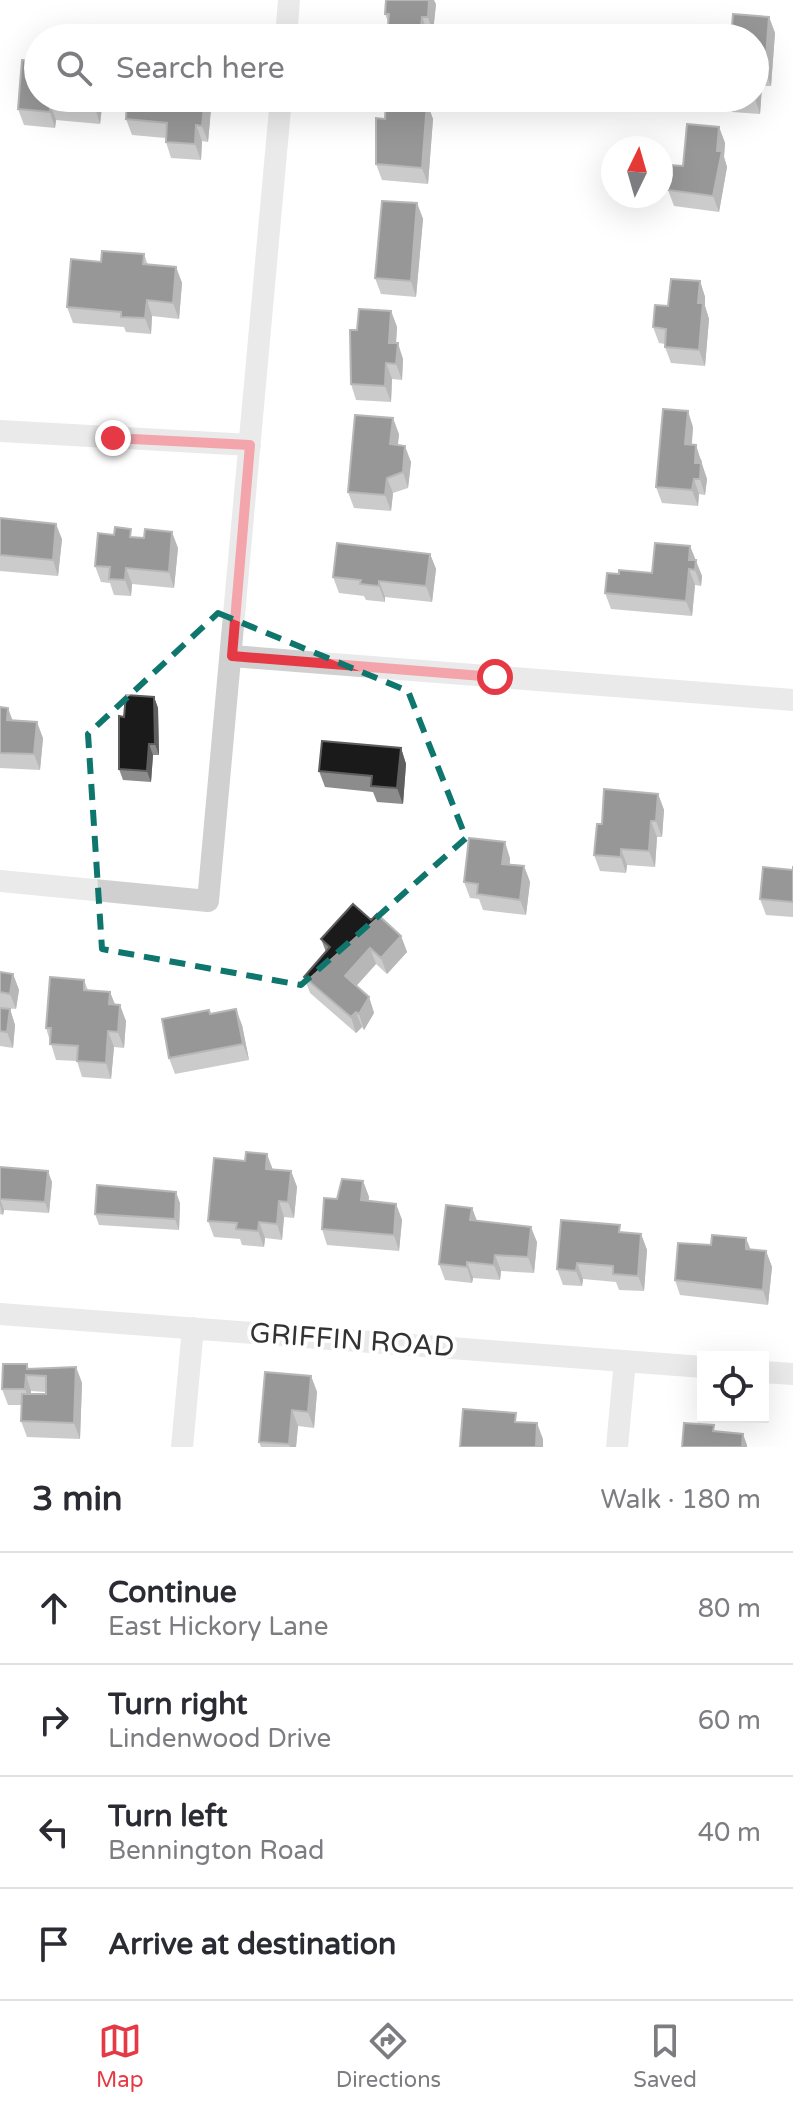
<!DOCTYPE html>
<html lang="en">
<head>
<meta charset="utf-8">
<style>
	:root { --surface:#fff; --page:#f7f7f7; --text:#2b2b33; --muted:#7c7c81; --line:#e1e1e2; --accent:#e63946 }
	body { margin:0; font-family:"Varela Round",sans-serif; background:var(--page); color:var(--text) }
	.controls { position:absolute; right:24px; bottom:24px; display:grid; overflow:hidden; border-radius:0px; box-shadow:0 8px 32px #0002 }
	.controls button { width:72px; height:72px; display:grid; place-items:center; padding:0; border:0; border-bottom:2px solid var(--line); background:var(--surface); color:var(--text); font:40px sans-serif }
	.compass { position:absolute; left:601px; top:136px; width:72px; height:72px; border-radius:50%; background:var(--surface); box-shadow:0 8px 32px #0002; rotate:5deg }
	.stop { position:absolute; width:24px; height:24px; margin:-18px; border:6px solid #e63946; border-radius:50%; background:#fff }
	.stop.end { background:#e63946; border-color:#fff; box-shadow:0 2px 8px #0008 }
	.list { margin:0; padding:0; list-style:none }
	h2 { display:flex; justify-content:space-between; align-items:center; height:104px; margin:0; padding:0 32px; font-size:34px }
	h2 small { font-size:26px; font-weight:400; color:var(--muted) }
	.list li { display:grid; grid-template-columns:52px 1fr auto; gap:24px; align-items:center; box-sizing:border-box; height:112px; padding:0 32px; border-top:2px solid var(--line) }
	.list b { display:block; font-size:30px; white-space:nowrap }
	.list p { margin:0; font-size:26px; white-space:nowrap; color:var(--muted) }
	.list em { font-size:26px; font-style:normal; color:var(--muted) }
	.icon { flex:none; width:44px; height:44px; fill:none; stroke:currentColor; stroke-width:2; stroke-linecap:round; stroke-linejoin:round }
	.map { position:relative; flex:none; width:793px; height:1447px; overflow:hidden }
	.search { position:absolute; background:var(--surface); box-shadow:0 8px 32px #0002; left:24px; right:24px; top:24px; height:88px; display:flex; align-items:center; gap:20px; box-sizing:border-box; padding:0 28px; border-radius:44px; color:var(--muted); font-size:30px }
	.sheet { height:552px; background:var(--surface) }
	nav { display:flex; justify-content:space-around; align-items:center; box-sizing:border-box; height:112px; border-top:2px solid var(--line); background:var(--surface); font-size:22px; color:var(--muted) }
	nav a { display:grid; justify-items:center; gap:4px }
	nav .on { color:var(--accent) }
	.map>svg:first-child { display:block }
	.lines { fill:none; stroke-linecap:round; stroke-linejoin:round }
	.street { stroke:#d0d0d0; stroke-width:22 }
	.wall { fill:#8c8c8c; fill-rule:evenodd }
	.shaded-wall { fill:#5f5f5f }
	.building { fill:#1a1a1a; stroke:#5f5f5f; stroke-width:2 }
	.route { stroke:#e63946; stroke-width:10 }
	.marked { fill:none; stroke:#0f766e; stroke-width:6; stroke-dasharray:16 10; stroke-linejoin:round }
	.labels { text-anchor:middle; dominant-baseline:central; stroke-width:8; stroke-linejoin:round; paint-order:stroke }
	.street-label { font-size:28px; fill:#333; stroke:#fff }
</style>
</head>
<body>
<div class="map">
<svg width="793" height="1447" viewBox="0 0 793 1447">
	<rect width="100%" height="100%" fill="#fff"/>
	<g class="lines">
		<path class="street" d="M 286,38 L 289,0
			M 0,431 L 250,445
			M 232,656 L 793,700
			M 0,881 L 208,901 L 281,98
			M 0,1314 L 703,1367
			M 763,1372 L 793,1374
			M 182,1447 L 193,1328
			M 617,1447 L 625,1361"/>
	</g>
	<path class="wall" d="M 436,4 L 433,32 L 389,24 L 385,14 Z
		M 769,17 L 775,33 L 771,86 L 762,86 L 760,114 L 732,112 L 728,98 L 755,98 L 755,38 Z
		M 38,98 L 103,98 L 100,124 L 56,120 L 55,128 L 24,125 L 18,109 Z
		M 127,98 L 212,98 L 208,142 L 202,141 L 201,160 L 171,158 L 166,142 L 166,138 L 132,135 L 126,119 Z
		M 427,103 L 433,119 L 428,184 L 382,180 L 376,164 L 385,119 Z
		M 719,127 L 725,143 L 724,157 L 727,167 L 719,212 L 674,206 L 668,190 L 683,166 Z
		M 417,203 L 423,219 L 416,297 L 381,294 L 375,278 Z
		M 144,254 L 148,265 L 176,267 L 182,283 L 179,319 L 152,316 L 151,334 L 126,332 L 124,327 L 73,323 L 67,307 L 101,262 Z
		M 700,281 L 705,297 L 705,306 L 709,319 L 705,366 L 671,363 L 665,347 L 665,344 L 659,343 L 653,327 L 668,306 Z
		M 391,311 L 397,327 L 396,343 L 403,359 L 402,380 L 392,379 L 391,402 L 356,400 L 351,384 L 357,330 Z
		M 693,427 L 692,445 L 702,461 L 702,466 L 707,479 L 705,495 L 699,494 L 698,506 L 662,503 L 656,487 Z
		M 399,434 L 398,445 L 411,462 L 408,488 L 393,493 L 391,511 L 354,508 L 348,492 Z
		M 0,518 L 62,539 L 58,576 L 0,571 Z
		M 134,537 L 178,548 L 174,588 L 132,584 L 131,596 L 114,595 L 110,583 L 101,582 L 95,566 Z
		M 690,546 L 702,576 L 701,586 L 695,585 L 692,616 L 611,609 L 605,593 L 619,574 L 652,573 Z
		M 430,554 L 436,569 L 432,602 L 385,597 L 385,602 L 366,600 L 364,596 L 339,593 L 333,577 Z
		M 154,697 L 158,708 L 159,755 L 153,755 L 151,782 L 123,780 L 119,769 L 124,717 Z
		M 0,707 L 12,720 L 43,738 L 40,770 L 0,768 Z
		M 401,748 L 406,764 L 403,804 L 377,802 L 373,792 L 325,787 L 319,771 Z
		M 658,794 L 664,810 L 662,837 L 657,837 L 655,867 L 627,865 L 626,873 L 600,871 L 594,855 L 602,824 Z
		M 510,858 L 510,864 L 524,866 L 530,882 L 526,915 L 483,910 L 479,899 L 470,898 L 464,882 Z
		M 793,866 L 793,917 L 766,915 L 760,899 L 793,870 Z
		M 371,920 L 401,936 L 407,952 L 387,974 L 376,964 L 356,986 L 369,997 L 374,1013 L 364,1030 L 362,1027 L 356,1033 L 310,993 L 304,977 L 326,952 L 321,939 Z
		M 0,972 L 13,974 L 19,990 L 16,1009 L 4,1008 L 10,1009 L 15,1025 L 13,1048 L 0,1046 Z
		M 84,980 L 88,990 L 110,992 L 115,1004 L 126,1021 L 124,1048 L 114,1047 L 111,1079 L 82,1077 L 77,1061 L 56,1060 L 46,1028 Z
		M 209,1010 L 210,1014 L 242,1025 L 249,1060 L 175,1074 L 169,1058 Z
		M 0,1167 L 52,1182 L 49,1213 L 4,1210 L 3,1215 L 0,1214 Z
		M 272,1169 L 291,1171 L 297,1187 L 294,1218 L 284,1217 L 282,1240 L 265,1238 L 264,1247 L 242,1245 L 240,1239 L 214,1237 L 208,1221 Z
		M 363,1181 L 369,1197 L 368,1201 L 396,1204 L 402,1220 L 399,1251 L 327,1245 L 322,1229 L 337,1199 Z
		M 180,1203 L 179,1230 L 99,1225 L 95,1214 Z
		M 472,1208 L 477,1221 L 537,1242 L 534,1273 L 501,1271 L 500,1280 L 473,1278 L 472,1283 L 445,1280 L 439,1264 Z
		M 622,1232 L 641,1234 L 647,1250 L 644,1291 L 619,1290 L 616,1282 L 583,1279 L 582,1286 L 563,1285 L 557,1269 Z
		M 751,1250 L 766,1251 L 772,1267 L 768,1305 L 680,1295 L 675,1280 Z
		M 27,1364 L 29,1369 L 76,1367 L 82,1383 L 80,1439 L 27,1437 L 21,1421 L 22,1405 L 8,1405 L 2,1389 ZM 31,1391 L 46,1392 L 46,1394 L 31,1394 Z
		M 311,1376 L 317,1392 L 314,1428 L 298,1426 L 296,1447 L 261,1447 L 259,1442 Z"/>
	<path class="shaded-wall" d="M 429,0 L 434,0 L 436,4 L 433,32 L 428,17 Z
		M 422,17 L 428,32 L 428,38 L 420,38 Z
		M 769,17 L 775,33 L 771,86 L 765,70 Z
		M 757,70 L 762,86 L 760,114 L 755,98 Z
		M 96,98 L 103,98 L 100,124 L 95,108 Z
		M 205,98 L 212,98 L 208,142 L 202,126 Z
		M 427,103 L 433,119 L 428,184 L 422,168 Z
		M 50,104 L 56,120 L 55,128 L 50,112 Z
		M 196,125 L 202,141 L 201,160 L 195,144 Z
		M 719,127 L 725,143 L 724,157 L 727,167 L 719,212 L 713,196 Z
		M 417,203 L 423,219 L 416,297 L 411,281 Z
		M 176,267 L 182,283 L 179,319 L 173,303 Z
		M 700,281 L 705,297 L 705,306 L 709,319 L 705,366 L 699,350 L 698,303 Z
		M 147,300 L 152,316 L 151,334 L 145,318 Z
		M 391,311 L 397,327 L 395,359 L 389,343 Z
		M 398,343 L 403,359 L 402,380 L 396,364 Z
		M 386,363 L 392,379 L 391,402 L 385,386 Z
		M 688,411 L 693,427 L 690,460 L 685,444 Z
		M 393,418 L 399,434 L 396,460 L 390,444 Z
		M 696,445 L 707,479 L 705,495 L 695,463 Z
		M 405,446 L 411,462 L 408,488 L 403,472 Z
		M 387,478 L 393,493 L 391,511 L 385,495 Z
		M 694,479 L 699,494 L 698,506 L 692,490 Z
		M 56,524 L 62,539 L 58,576 L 53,560 Z
		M 172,532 L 178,548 L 174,588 L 169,572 Z
		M 690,546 L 702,576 L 701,586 L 695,570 L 689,560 Z
		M 430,554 L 436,569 L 432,602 L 426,586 Z
		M 126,568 L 132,584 L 131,596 L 125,580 Z
		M 689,569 L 695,585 L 692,616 L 686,601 Z
		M 379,581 L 385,597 L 385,602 L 379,586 Z
		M 154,697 L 158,708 L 159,755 L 155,744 Z
		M 8,708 L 14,724 L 7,720 Z
		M 37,722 L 43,738 L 40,770 L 34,754 Z
		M 149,744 L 153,755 L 151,782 L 147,771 Z
		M 401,748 L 406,764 L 403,804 L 397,788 Z
		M 658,794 L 664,810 L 662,837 L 656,821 Z
		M 651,821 L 657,837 L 655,867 L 649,851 Z
		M 505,842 L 510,858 L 508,879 L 502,864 Z
		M 621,849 L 627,865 L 626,873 L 621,857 Z
		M 524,866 L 530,882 L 526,915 L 520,900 Z
		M 401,936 L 407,952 L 387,974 L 381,958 Z
		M 370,948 L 376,964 L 351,992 L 345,976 Z
		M 13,974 L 19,990 L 16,1009 L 10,994 Z
		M 110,992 L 116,1008 L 109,1004 Z
		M 369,997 L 374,1013 L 364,1030 L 359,1014 Z
		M 120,1005 L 126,1021 L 124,1048 L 118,1032 Z
		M 10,1009 L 15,1025 L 13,1048 L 7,1032 Z
		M 236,1009 L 242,1025 L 249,1060 L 243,1044 Z
		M 356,1012 L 362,1027 L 356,1033 L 351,1017 Z
		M 108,1031 L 114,1047 L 111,1079 L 106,1063 Z
		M 267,1154 L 273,1170 L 266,1169 Z
		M 48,1171 L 52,1182 L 49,1213 L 45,1202 Z
		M 291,1171 L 297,1187 L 294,1218 L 288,1202 Z
		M 363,1181 L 369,1197 L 367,1216 L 361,1200 Z
		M 176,1192 L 180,1203 L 179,1230 L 175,1219 Z
		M 0,1199 L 4,1210 L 3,1215 L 0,1205 Z
		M 279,1201 L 284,1217 L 282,1240 L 277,1224 Z
		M 396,1204 L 402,1220 L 399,1251 L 394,1235 Z
		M 472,1208 L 478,1224 L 470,1220 Z
		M 259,1222 L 265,1238 L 264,1247 L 258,1231 Z
		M 531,1227 L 537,1242 L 534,1273 L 528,1257 Z
		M 641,1234 L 647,1250 L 644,1291 L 638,1276 Z
		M 746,1238 L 752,1253 L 746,1249 Z
		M 766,1251 L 772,1267 L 768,1305 L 763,1290 Z
		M 495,1255 L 501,1271 L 500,1280 L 494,1265 Z
		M 467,1262 L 473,1278 L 472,1283 L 467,1267 Z
		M 577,1263 L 583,1279 L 582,1286 L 576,1271 Z
		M 76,1367 L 82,1383 L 80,1439 L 74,1423 Z
		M 26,1375 L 31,1391 L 31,1405 L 25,1389 Z
		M 311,1376 L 317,1392 L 314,1428 L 308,1412 Z
		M 292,1410 L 298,1426 L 296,1447 L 290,1447 L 289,1444 Z
		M 537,1423 L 543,1439 L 543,1447 L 536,1447 Z
		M 743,1434 L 747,1445 L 747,1447 L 742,1447 Z"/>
	<path class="building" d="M 386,0 L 429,0 L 428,17 L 422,17 L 420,38 L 387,38 L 389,14 L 385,14 Z
		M 733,14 L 769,17 L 765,70 L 757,70 L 755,93 L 755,38 L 731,38 Z
		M 22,60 L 38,61 L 38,98 L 96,98 L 95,108 L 50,104 L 50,112 L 18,109 Z
		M 127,98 L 205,98 L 202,126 L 196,125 L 195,144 L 166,142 L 167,123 L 126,119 Z
		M 386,100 L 427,103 L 422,168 L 376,164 L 376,118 L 385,119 Z
		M 687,124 L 719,127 L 717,151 L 722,151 L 713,196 L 668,190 L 670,165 L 683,166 Z
		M 382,201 L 417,203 L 411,281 L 375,278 Z
		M 102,251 L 144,254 L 143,264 L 176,267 L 173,303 L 147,300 L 145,318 L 121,317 L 121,312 L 67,307 L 71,259 L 101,262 Z
		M 671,279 L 700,281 L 698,303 L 703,303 L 699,350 L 665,347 L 666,329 L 653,327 L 655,305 L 668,306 Z
		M 359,309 L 391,311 L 389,343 L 398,343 L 396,364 L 386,363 L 385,386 L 351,384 L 350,330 L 357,330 Z
		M 663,409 L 688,411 L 685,444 L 696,445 L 695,463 L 701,463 L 700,479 L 694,479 L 692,490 L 656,487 Z
		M 355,415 L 393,418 L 390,444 L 405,446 L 403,472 L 387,478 L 385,495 L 348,492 Z
		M 0,518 L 56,524 L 53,560 L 0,555 Z
		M 115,527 L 131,529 L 130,537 L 144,538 L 145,529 L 172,532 L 169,572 L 126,568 L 125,580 L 109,579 L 110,567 L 95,566 L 98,533 L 114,535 Z
		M 337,543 L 430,554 L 426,586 L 379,581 L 379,586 L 360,584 L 361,580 L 333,577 Z
		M 655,543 L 690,546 L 689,560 L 696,560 L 695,570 L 689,569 L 686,601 L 605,593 L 607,573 L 619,574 L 619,570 L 652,573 Z
		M 126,695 L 154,697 L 155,744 L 149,744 L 147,771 L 119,769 L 119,716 L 124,717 Z
		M 0,707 L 8,708 L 7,720 L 37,722 L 34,754 L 0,753 Z
		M 322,741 L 401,748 L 397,788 L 371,786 L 372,776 L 319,771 Z
		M 604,789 L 658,794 L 656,821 L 651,821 L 649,851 L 621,849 L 621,857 L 594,855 L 597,824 L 602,824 Z
		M 469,838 L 505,842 L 502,864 L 524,866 L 520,900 L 477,894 L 478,884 L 464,882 Z
		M 793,866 L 793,902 L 760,899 L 763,867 L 793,870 Z
		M 353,904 L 371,920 L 377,914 L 401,936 L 381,958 L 370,948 L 345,976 L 369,997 L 359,1014 L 356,1012 L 351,1017 L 304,977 L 330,947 L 321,939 Z
		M 0,972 L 13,974 L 10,994 L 0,992 Z
		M 50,977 L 84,980 L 84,990 L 110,992 L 109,1004 L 120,1005 L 118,1032 L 108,1031 L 106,1063 L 77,1061 L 78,1046 L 50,1044 L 51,1028 L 46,1028 Z
		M 0,1008 L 10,1009 L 7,1032 L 0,1031 Z
		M 236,1009 L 243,1044 L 169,1058 L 162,1019 L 209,1010 L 210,1014 Z
		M 246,1152 L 267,1154 L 266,1169 L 291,1171 L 288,1202 L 279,1201 L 277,1224 L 259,1222 L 258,1231 L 236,1229 L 237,1223 L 208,1221 L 214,1158 L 245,1161 Z
		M 0,1167 L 48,1171 L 45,1202 L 0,1199 Z
		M 342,1179 L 363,1181 L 361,1200 L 396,1204 L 394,1235 L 322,1229 L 324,1198 L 337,1199 Z
		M 97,1185 L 176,1192 L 175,1219 L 95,1214 Z
		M 446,1205 L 472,1208 L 470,1220 L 531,1227 L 528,1257 L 495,1255 L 494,1265 L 467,1262 L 467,1267 L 439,1264 Z
		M 561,1220 L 620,1225 L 619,1232 L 641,1234 L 638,1276 L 613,1274 L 613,1266 L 577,1263 L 576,1271 L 557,1269 Z
		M 712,1235 L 746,1238 L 746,1249 L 766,1251 L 763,1290 L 675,1280 L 678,1243 L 711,1245 Z
		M 3,1364 L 27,1364 L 27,1369 L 76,1367 L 74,1423 L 21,1421 L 22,1394 L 46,1394 L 46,1376 L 26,1375 L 25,1389 L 2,1389 Z
		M 265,1372 L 311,1376 L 308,1412 L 292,1410 L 289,1444 L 259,1442 Z
		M 463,1409 L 516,1413 L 515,1422 L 537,1423 L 536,1447 L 460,1447 Z
		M 684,1423 L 714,1425 L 713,1431 L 743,1434 L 742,1447 L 682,1447 Z"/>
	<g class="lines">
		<path class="route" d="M 113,438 L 250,445 L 232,656 L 495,677"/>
	</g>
	<path d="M0 0H793V1447H0ZM 218,613 L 408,691 L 466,838 L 301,985 L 102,949 L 88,734 Z" fill="#fff" fill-opacity=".55" fill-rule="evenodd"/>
	<path class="marked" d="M 218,613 L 408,691 L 466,838 L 301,985 L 102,949 L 88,734 Z"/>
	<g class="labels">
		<g class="street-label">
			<text transform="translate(352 1340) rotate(4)">GRIFFIN ROAD</text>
		</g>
	</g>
</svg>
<div class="controls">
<button><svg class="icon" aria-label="locate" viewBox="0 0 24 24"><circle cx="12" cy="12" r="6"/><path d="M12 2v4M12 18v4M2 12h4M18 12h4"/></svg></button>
</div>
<svg class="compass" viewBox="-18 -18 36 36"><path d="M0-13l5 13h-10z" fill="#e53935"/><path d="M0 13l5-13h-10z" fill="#7c7c81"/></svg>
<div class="stop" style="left:495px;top:677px"></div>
<div class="stop end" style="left:113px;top:438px"></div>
<div class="search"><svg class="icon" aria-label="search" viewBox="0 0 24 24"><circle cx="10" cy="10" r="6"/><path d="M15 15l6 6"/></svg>Search here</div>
</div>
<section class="sheet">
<h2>3 min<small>Walk · 180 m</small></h2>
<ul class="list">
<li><svg class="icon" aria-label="ahead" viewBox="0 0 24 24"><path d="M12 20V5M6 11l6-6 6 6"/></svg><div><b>Continue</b><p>East Hickory Lane</p></div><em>80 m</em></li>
<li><svg class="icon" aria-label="right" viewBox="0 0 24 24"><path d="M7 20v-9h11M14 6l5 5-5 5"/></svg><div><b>Turn right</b><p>Lindenwood Drive</p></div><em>60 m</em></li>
<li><svg class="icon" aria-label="left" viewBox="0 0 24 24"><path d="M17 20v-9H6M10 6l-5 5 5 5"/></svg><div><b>Turn left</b><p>Bennington Road</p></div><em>40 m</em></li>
<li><svg class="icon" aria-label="arrive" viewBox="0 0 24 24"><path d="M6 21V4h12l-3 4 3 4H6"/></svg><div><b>Arrive at destination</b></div></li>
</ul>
</section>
<nav>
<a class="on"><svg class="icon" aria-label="map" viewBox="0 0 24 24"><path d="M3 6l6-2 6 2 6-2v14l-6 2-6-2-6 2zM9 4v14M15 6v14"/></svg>Map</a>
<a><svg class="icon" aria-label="directions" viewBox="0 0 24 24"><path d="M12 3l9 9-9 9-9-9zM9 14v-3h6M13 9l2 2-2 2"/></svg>Directions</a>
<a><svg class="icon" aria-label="saved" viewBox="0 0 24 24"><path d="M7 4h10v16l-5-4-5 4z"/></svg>Saved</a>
</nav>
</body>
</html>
